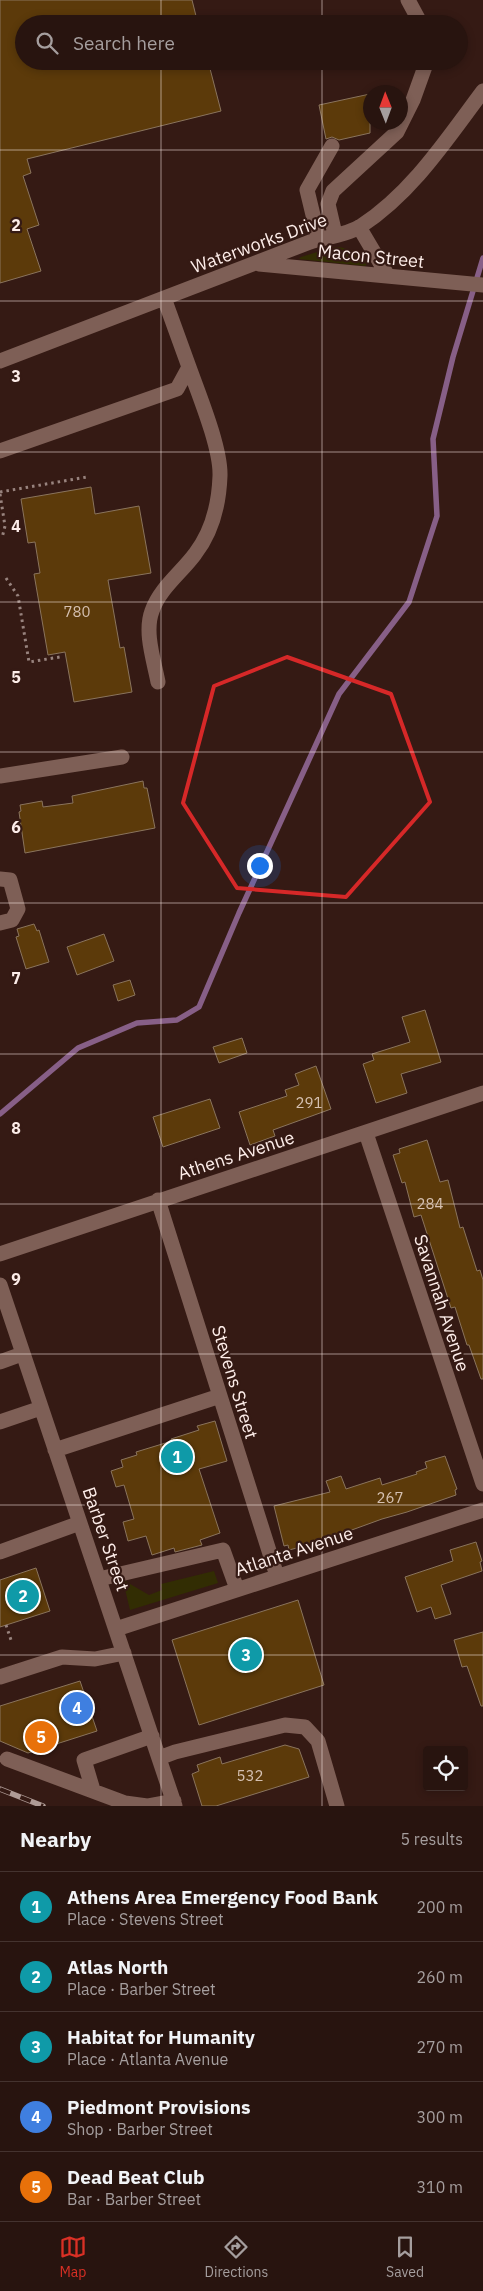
<!DOCTYPE html>
<html lang="en">
<head>
<meta charset="utf-8">
<style>
	:root { --surface:#28140f; --page:#34211d; --text:#f1f3f6; --muted:#a59e9e; --line:#44332f; --accent:#d93025 }
	body { margin:0; font-family:"IBM Plex Sans",sans-serif; background:var(--page); color:var(--text) }
	.controls { position:absolute; right:15px; bottom:15px; display:grid; overflow:hidden; border-radius:5px; box-shadow:0 2px 8px #0003 }
	.controls button { width:45px; height:45px; display:grid; place-items:center; padding:0; border:0; border-bottom:1px solid var(--line); background:var(--surface); color:var(--text); font:25px sans-serif }
	.compass { position:absolute; left:363px; top:85px; width:45px; height:45px; border-radius:50%; background:var(--surface); box-shadow:0 2px 8px #0003; rotate:359deg }
	.you { position:absolute; left:259px; top:865px; width:18px; height:18px; margin:-12px; border:4px solid #fff; border-radius:50%; background:#1a73e8; box-shadow:0 0 0 8px #1a73e833 }
	.badge { display:grid; place-items:center; width:32px; height:32px; border-radius:50%; background:var(--accent); color:#fff; font-size:16px; font-weight:700 }
	.pin { position:absolute; translate:-50% -50%; border:2px solid #fff; box-shadow:0 1px 5px #0006 }
	.list { margin:0; padding:0; list-style:none }
	h2 { display:flex; justify-content:space-between; align-items:center; height:65px; margin:0; padding:0 20px; font-size:21px }
	h2 small { font-size:16px; font-weight:400; color:var(--muted) }
	.list li { display:grid; grid-template-columns:32px 1fr auto; gap:15px; align-items:center; box-sizing:border-box; height:70px; padding:0 20px; border-top:1px solid var(--line) }
	.list b { display:block; font-size:19px; white-space:nowrap }
	.list p { margin:0; font-size:16px; white-space:nowrap; color:var(--muted) }
	.list em { font-size:16px; font-style:normal; color:var(--muted) }
	.icon { flex:none; width:28px; height:28px; fill:none; stroke:currentColor; stroke-width:2; stroke-linecap:round; stroke-linejoin:round }
	.map { position:relative; flex:none; width:483px; height:1806px; overflow:hidden }
	.search { position:absolute; background:var(--surface); box-shadow:0 2px 8px #0003; left:15px; right:15px; top:15px; height:55px; display:flex; align-items:center; gap:12px; box-sizing:border-box; padding:0 18px; border-radius:28px; color:var(--muted); font-size:19px }
	.sheet { height:415px; background:var(--surface) }
	nav { display:flex; justify-content:space-around; align-items:center; box-sizing:border-box; height:70px; border-top:1px solid var(--line); background:var(--surface); font-size:14px; color:var(--muted) }
	nav a { display:grid; justify-items:center; gap:2px }
	nav .on { color:var(--accent) }
	.map>svg:first-child { display:block }
	.green { fill:#322d03 }
	.lines { fill:none; stroke-linecap:round; stroke-linejoin:round }
	.stream { stroke:#875f87; stroke-width:5.5 }
	.building { fill:#5c3a0a; stroke:#8a745d }
	.path { stroke:#98837e; stroke-width:3; stroke-dasharray:2.5 4; stroke-linecap:butt }
	.minor { stroke:#7e5f56; stroke-width:15 }
	.rail-casing { stroke:#af9b96; stroke-width:5.5 }
	.rail { stroke:#351a14; stroke-width:4; stroke-dasharray:11; stroke-linecap:butt }
	.marked { fill:none; stroke:#d62828; stroke-width:4; stroke-linejoin:round }
	.grid { fill:none; stroke:#fdede9; stroke-width:1; stroke-opacity:0.55 }
	.labels { text-anchor:middle; dominant-baseline:central; stroke-width:4.5; stroke-linejoin:round; paint-order:stroke }
	.number-label { font-size:15px; fill:#d5c0b1 }
	.street-label { font-size:18px; fill:#fdede9; stroke:#351a14 }
	.grid-label { font-size:16px; text-anchor:middle; font-weight:bold; fill:#fdede9; stroke:#351a14; stroke-width:4.5; stroke-linejoin:round; paint-order:stroke }
</style>
</head>
<body>
<div class="map">
<svg width="483" height="1806" viewBox="0 0 483 1806">
	<rect width="100%" height="100%" fill="#351a14"/>
	<path class="green" d="M 338,247 C 348,248 364,254 367,264 L 365,266 L 299,259 L 301,257 L 330,248 Z
		M 214,1571 L 218,1583 L 130,1610 L 124,1585 L 125,1581 L 149,1595 L 162,1590 L 161,1584 Z"/>
	<g class="lines">
		<path class="stream" d="M 0,1114 L 78,1048 L 137,1023 L 177,1020 L 199,1007 L 239,913 L 339,694 L 409,602 L 437,516 L 433,439 L 453,357 L 483,258"/>
	</g>
	<path class="building" d="M 0,0 L 192,0 L 198,24 L 24,24 L 24,61 L 208,61 L 221,111 L 27,159 L 31,173 L 23,176 L 39,225 L 27,229 L 41,271 L 0,283 Z
		M 370,94 L 370,133 L 339,140 L 332,137 L 326,139 L 319,105 Z
		M 91,487 L 95,514 L 139,506 L 151,573 L 108,580 L 120,648 L 124,647 L 132,692 L 74,702 L 65,652 L 48,655 L 34,574 L 40,573 L 35,542 L 28,543 L 21,499 Z
		M 143,781 L 144,788 L 147,788 L 155,828 L 25,853 L 19,812 L 21,811 L 20,805 L 42,801 L 43,807 L 73,803 L 72,796 Z
		M 34,924 L 37,931 L 39,930 L 49,962 L 26,969 L 16,937 L 19,936 L 17,929 Z
		M 104,934 L 114,961 L 77,975 L 67,947 Z
		M 130,980 L 135,995 L 118,1001 L 113,985 Z
		M 425,1010 L 441,1062 L 401,1074 L 407,1093 L 376,1103 L 363,1064 L 374,1060 L 372,1054 L 410,1042 L 402,1017 Z
		M 242,1038 L 247,1053 L 219,1063 L 213,1047 Z
		M 316,1066 L 331,1109 L 273,1130 L 275,1136 L 250,1145 L 239,1112 L 287,1096 L 285,1090 L 299,1085 L 295,1074 Z
		M 210,1099 L 220,1128 L 163,1147 L 153,1117 Z
		M 427,1140 L 440,1182 L 448,1180 L 460,1228 L 463,1227 L 477,1271 L 480,1270 L 483,1280 L 483,1379 L 481,1379 L 469,1345 L 467,1345 L 455,1307 L 451,1308 L 421,1215 L 414,1217 L 405,1182 L 402,1183 L 393,1155 L 400,1153 L 399,1149 Z
		M 215,1421 L 227,1461 L 199,1469 L 220,1533 L 200,1540 L 202,1545 L 175,1552 L 174,1548 L 152,1555 L 146,1536 L 128,1541 L 123,1522 L 134,1519 L 124,1485 L 116,1487 L 111,1471 L 123,1467 L 121,1460 L 137,1455 L 136,1452 L 172,1441 L 171,1439 L 199,1430 L 197,1426 Z
		M 445,1456 L 457,1489 L 455,1490 L 456,1495 L 407,1512 L 382,1519 L 316,1543 L 289,1550 L 288,1545 L 284,1546 L 274,1506 L 330,1492 L 326,1481 L 341,1476 L 346,1489 L 380,1478 L 382,1485 L 417,1474 L 416,1472 L 427,1468 L 425,1462 Z
		M 476,1542 L 482,1561 L 480,1562 L 482,1571 L 441,1585 L 451,1614 L 435,1619 L 431,1607 L 417,1612 L 405,1577 L 453,1561 L 450,1550 Z
		M 36,1568 L 50,1611 L 0,1627 L 0,1580 Z
		M 298,1600 L 324,1685 L 199,1725 L 172,1640 Z
		M 483,1632 L 483,1706 L 481,1706 L 467,1666 L 462,1667 L 454,1640 Z
		M 80,1681 L 97,1731 L 28,1753 L 0,1741 L 0,1706 Z
		M 285,1745 L 299,1749 L 309,1777 L 216,1806 L 202,1806 L 192,1774 L 199,1771 L 197,1765 L 220,1757 L 222,1764 Z"/>
	<g class="lines">
		<path class="path" d="M 0,492 L 87,477
			M 0,494 L 5,526 L 2,538
			M 6,578 L 18,596 L 29,662 L 60,657
			M 6,1625 L 11,1640"/>
		<path class="minor" d="M 408,0 L 421,24
			M 359,227 L 388,276
			M 335,234 L 328,204 L 333,191 L 397,132 L 413,100 L 427,61
			M 319,240 L 307,190 L 332,146
			M 259,264 L 483,285
			M 0,361 L 310,242 C 326,237 347,235 361,226 C 412,193 447,139 483,91
			M 0,451 L 177,389 L 189,367 L 164,298
			M 158,682 C 154,661 144,632 152,611 C 160,588 181,573 195,554 C 212,532 219,503 220,476 C 221,448 199,395 189,367
			M 0,776 L 122,757
			M 0,879 L 10,880 L 18,909 L 12,920 L 0,923
			M 366,1133 L 483,1484
			M 158,1200 L 277,1576
			M 0,1254 L 483,1093
			M 0,1285 L 175,1806
			M 0,1362 L 22,1354
			M 0,1422 L 41,1408
			M 55,1450 L 220,1396
			M 0,1552 L 80,1523
			M 99,1579 L 223,1550 L 237,1589
			M 116,1629 L 483,1510
			M 0,1677 L 62,1657 L 95,1659 L 124,1653
			M 159,1758 L 175,1752 L 285,1725 L 305,1727 L 318,1741 L 337,1806
			M 7,1759 L 125,1803 L 147,1806 L 174,1801
			M 93,1790 L 84,1760 L 152,1736"/>
		<defs>
			<path id="rail" d="M 0,1789 L 43,1806"/>
		</defs>
		<use href="#rail" class="rail-casing"/>
		<use href="#rail" class="rail"/>
	</g>
	<path class="marked" d="M 287,657 L 391,694 L 430,802 L 346,897 L 237,888 L 183,803 L 214,686 Z"/>
	<path class="grid" d="M 161,0 L 161,24M 322,0 L 322,24M 161,61 L 161,1806M 322,61 L 322,1806M 0,150 L 483,150M 0,301 L 483,301M 0,452 L 483,452M 0,602 L 483,602M 0,752 L 483,752M 0,903 L 483,903M 0,1054 L 483,1054M 0,1204 L 483,1204M 0,1354 L 483,1354M 0,1505 L 483,1505M 0,1655 L 483,1655"/>
	<g class="labels">
		<g class="number-label">
			<text x="77" y="611">780</text>
			<text x="309" y="1102">291</text>
			<text x="430" y="1203">284</text>
			<text x="390" y="1497">267</text>
			<text x="250" y="1775">532</text>
		</g>
		<g class="street-label">
			<text transform="translate(259 243) rotate(-20)">Waterworks Drive</text>
			<text transform="translate(371 256) rotate(6)">Macon Street</text>
			<text transform="translate(236 1155) rotate(-18)">Athens Avenue</text>
			<text transform="translate(442 1303) rotate(72)">Savannah Avenue</text>
			<text transform="translate(235 1382) rotate(73)">Stevens Street</text>
			<text transform="translate(106 1539) rotate(71)">Barber Street</text>
			<text transform="translate(294 1551) rotate(-18)">Atlanta Avenue</text>
		</g>
	</g>
	<g class="grid-label">
		<text x="16" y="231">2</text>
		<text x="16" y="382">3</text>
		<text x="16" y="532">4</text>
		<text x="16" y="683">5</text>
		<text x="16" y="833">6</text>
		<text x="16" y="984">7</text>
		<text x="16" y="1134">8</text>
		<text x="16" y="1285">9</text>
	</g>
</svg>
<div class="controls">
<button><svg class="icon" aria-label="locate" viewBox="0 0 24 24"><circle cx="12" cy="12" r="6"/><path d="M12 2v4M12 18v4M2 12h4M18 12h4"/></svg></button>
</div>
<svg class="compass" viewBox="-18 -18 36 36"><path d="M0-13l5 13h-10z" fill="#e53935"/><path d="M0 13l5-13h-10z" fill="#a59e9e"/></svg>
<div class="you"></div>
<div class="pin badge" style="left:177px;top:1457px;background:#0f9aa8">1</div>
<div class="pin badge" style="left:23px;top:1596px;background:#0f9aa8">2</div>
<div class="pin badge" style="left:246px;top:1655px;background:#0f9aa8">3</div>
<div class="pin badge" style="left:77px;top:1708px;background:#3f7fe0">4</div>
<div class="pin badge" style="left:41px;top:1737px;background:#e8710a">5</div>
<div class="search"><svg class="icon" aria-label="search" viewBox="0 0 24 24"><circle cx="10" cy="10" r="6"/><path d="M15 15l6 6"/></svg>Search here</div>
</div>
<section class="sheet">
<h2>Nearby<small>5 results</small></h2>
<ul class="list">
<li><span class="badge" style="background:#0f9aa8">1</span><div><b>Athens Area Emergency Food Bank</b><p>Place · Stevens Street</p></div><em>200 m</em></li>
<li><span class="badge" style="background:#0f9aa8">2</span><div><b>Atlas North</b><p>Place · Barber Street</p></div><em>260 m</em></li>
<li><span class="badge" style="background:#0f9aa8">3</span><div><b>Habitat for Humanity</b><p>Place · Atlanta Avenue</p></div><em>270 m</em></li>
<li><span class="badge" style="background:#3f7fe0">4</span><div><b>Piedmont Provisions</b><p>Shop · Barber Street</p></div><em>300 m</em></li>
<li><span class="badge" style="background:#e8710a">5</span><div><b>Dead Beat Club</b><p>Bar · Barber Street</p></div><em>310 m</em></li>
</ul>
</section>
<nav>
<a class="on"><svg class="icon" aria-label="map" viewBox="0 0 24 24"><path d="M3 6l6-2 6 2 6-2v14l-6 2-6-2-6 2zM9 4v14M15 6v14"/></svg>Map</a>
<a><svg class="icon" aria-label="directions" viewBox="0 0 24 24"><path d="M12 3l9 9-9 9-9-9zM9 14v-3h6M13 9l2 2-2 2"/></svg>Directions</a>
<a><svg class="icon" aria-label="saved" viewBox="0 0 24 24"><path d="M7 4h10v16l-5-4-5 4z"/></svg>Saved</a>
</nav>
</body>
</html>
